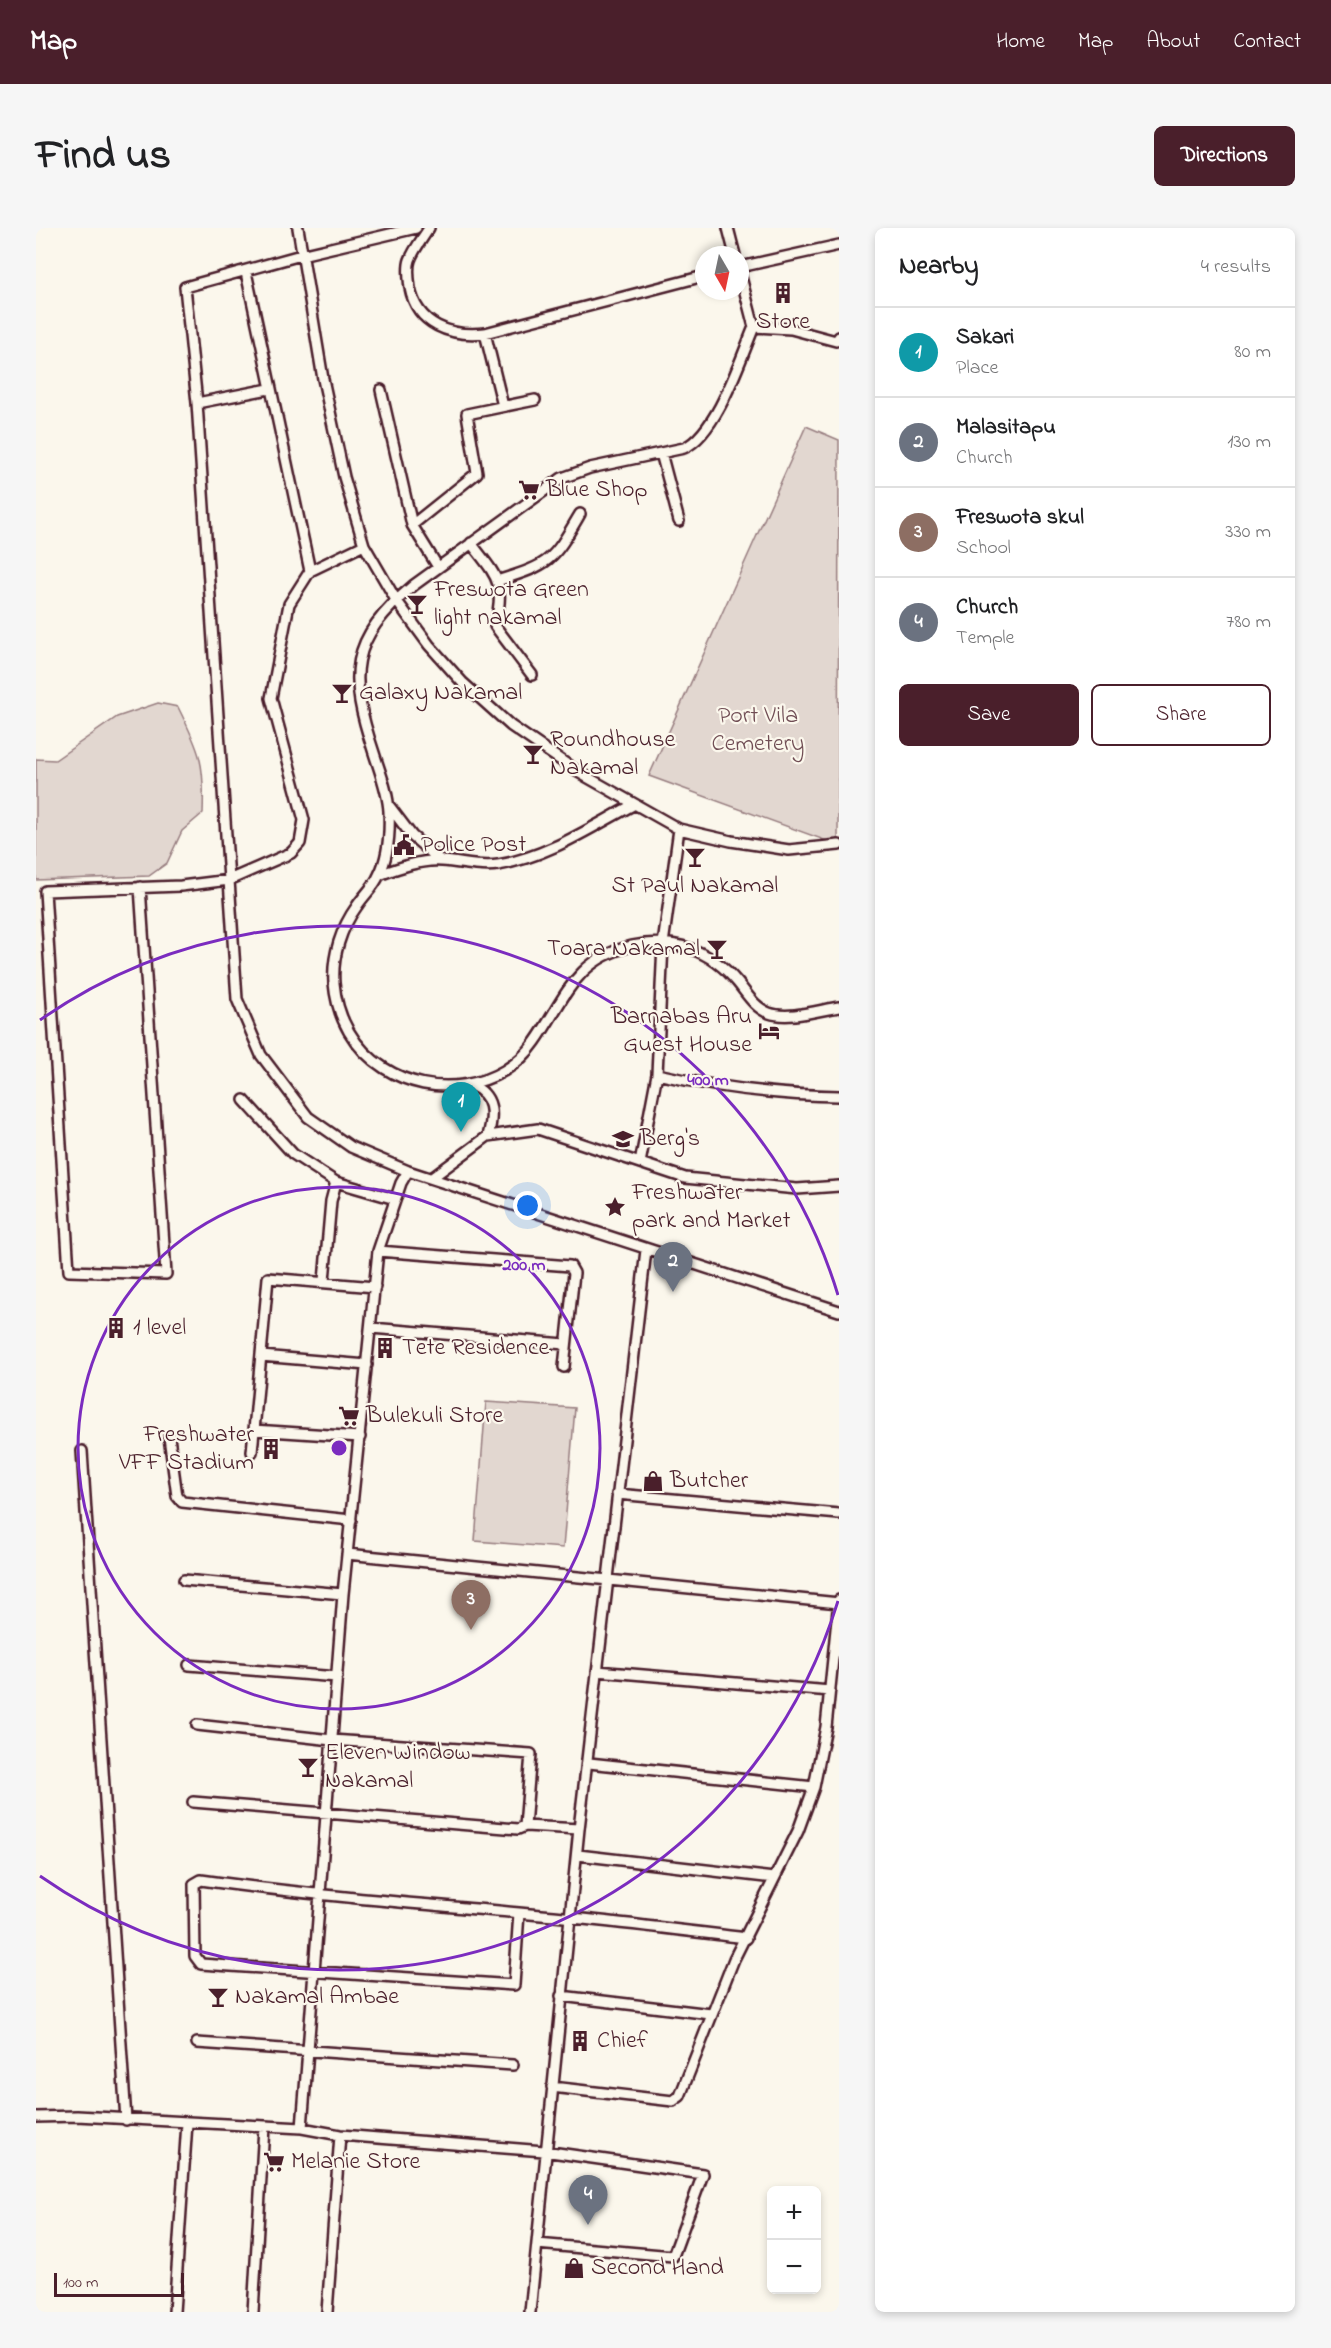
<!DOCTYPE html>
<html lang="en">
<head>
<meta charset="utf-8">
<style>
	:root { --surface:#fff; --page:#f6f6f6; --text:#202124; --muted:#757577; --line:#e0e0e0; --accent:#4a1f2b }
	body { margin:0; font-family:"Indie Flower",sans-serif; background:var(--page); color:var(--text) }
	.controls { position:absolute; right:18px; bottom:18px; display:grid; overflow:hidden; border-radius:9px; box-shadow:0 3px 9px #0003 }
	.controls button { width:54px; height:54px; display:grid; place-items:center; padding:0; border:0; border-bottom:2px solid var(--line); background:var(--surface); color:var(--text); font:30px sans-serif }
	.compass { position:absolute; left:659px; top:18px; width:54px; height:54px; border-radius:50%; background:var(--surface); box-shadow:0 3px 9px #0003; rotate:171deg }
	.scale { position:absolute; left:18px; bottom:15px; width:130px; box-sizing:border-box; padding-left:6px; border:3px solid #4a1f2b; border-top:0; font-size:16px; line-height:21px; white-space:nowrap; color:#4a1f2b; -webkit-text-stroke:4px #fbf7ec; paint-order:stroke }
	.you { position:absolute; left:492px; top:978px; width:21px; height:21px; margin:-15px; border:4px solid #fff; border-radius:50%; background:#1a73e8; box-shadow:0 0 0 9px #1a73e833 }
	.badge { display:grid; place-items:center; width:39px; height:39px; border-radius:50%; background:var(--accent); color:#fff; font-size:20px; font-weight:700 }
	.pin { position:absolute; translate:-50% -50px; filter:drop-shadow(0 2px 3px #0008) }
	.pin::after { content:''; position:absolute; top:32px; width:21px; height:18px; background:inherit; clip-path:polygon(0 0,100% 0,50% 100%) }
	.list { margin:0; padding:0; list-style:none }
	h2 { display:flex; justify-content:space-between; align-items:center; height:78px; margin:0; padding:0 24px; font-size:26px }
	h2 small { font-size:20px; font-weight:400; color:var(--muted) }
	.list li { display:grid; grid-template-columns:39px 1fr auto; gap:18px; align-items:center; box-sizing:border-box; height:90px; padding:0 24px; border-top:2px solid var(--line) }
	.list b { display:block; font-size:22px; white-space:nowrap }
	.list p { margin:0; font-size:20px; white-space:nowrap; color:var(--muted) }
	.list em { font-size:20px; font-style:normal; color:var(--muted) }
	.actions { display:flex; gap:12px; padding:18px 24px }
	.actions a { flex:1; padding:14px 0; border:2px solid var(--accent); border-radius:9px; text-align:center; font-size:21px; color:var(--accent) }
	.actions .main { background:var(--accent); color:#fff }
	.map { position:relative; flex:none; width:803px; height:2084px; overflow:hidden; border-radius:9px }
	header { display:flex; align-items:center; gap:36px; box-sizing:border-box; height:84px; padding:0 30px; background:var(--accent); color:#fff }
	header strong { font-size:28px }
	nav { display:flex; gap:33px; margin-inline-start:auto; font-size:21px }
	.intro { display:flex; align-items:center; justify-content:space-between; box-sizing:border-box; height:144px; padding:0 36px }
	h1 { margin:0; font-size:42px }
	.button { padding:15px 27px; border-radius:9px; background:var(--accent); color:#fff; font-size:21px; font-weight:700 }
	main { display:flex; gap:36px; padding:0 36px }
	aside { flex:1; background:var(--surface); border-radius:9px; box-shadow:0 3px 9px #0003 }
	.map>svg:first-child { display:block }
	.green { fill:#e2d7d0; stroke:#967b7e; stroke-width:1.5 }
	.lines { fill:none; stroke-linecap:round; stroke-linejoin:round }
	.street-casing { stroke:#4a1f2b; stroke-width:14 }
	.street { stroke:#fbf7ec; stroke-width:9 }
	.ring { fill:none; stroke:#7b2cbf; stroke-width:3 }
	.labels { text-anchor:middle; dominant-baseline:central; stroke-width:4.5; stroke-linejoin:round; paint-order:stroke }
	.poi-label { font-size:24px; fill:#4a1f2b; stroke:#fbf7ec; text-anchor:start }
	.park-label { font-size:24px; fill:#704d54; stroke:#fbf7ec }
	.centre { fill:#7b2cbf; stroke:#fbf7ec; stroke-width:3 }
	.ring-label { font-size:18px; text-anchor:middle; font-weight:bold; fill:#7b2cbf; stroke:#fbf7ec; stroke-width:4.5; stroke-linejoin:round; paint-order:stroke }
</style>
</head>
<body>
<header>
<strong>Map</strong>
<nav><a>Home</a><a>Map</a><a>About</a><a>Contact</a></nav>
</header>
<div class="intro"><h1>Find us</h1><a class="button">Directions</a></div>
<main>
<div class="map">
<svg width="803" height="2084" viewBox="0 0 803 2084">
	<rect width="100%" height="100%" fill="#fbf7ec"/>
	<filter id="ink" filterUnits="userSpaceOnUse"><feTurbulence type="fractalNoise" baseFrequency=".0167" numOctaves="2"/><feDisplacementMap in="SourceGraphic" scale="12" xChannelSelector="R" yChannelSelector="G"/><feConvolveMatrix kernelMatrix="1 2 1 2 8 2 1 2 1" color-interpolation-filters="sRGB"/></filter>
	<g filter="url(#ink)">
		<path class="green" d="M 770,198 L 803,212 L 802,617 L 613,548 Z
			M 122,475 L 142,479 C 164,523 169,535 167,585 L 146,603 L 131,635 L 113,648 L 0,652 L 0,531 L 19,532 L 81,489 Z
			M 450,1174 L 539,1180 L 527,1320 L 439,1313 Z"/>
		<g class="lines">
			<defs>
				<path id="street" d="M 262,0 L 287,151 L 308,249 L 328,317 L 360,372 L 393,417 L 426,454 L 475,498 L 542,544 L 643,601 L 695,613 L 753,622 L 803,617
					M 380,0 L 265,27 L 149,59 L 161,175 L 201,771 L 225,827 L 272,889 L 315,919 L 372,943 L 803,1083
					M 393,0 C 387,10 378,21 374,32 C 371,40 373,52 374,60 C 381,97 415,109 449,105 L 668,48
					M 692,0 L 699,27
					M 704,39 L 803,17
					M 210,44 L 274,343
					M 704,45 L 718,99 L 755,101 L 800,113 L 803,109
					M 718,99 C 704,132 681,205 648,220 L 554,240 L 526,250 L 378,357 C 312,412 312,447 338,525 C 344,544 352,564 353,583 C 354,603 352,629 343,647 C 338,659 328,667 321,678 C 305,700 296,728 298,755 C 301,790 318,821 348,840 C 396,871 466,862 499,814 C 529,772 538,731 596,718 C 638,709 675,722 702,755 C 711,766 719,780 733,785 C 753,792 783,782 803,779
					M 449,105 L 467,178
					M 345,162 L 376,297 L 402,339
					M 161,175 L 233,161
					M 625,225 L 643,293
					M 376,297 L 441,245 L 431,186 L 499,172
					M 435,315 C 461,349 470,354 459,398 L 496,447
					M 464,352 C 516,336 517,332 544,286
					M 354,579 L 376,608 L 405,633
					M 343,647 C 362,640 386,631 406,633 C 425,634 442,640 462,637 C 511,629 554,600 597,577
					M 104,659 L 130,1046 L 33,1043 L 9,663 L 145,658 L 193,652 L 255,625 L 264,615 L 268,592 L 235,470 L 253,376 L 274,343 L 328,317
					M 621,846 L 627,716 L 643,601
					M 435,857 C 458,867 458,886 452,908
					M 208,872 L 257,926 L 300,954
					M 604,935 L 621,846 C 682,860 741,867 803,868
					M 397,949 L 452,908 L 502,901 L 649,950 L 761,961 L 803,958
					M 342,1023 L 534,1038 L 538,1045 L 528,1139
					M 288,1053 L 295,973 L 300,954 L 359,971
					M 335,1100 L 529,1116
					M 225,1128 L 331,1137
					M 218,1202 L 324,1209
					M 133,1209 L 141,1268 L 146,1274 L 315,1292
					M 46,1223 L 90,1892
					M 216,1224 L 232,1050 L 339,1059
					M 581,1266 L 803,1286
					M 311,1326 L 803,1375
					M 148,1352 L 307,1366
					M 153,1437 L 301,1449
					M 561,1443 L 794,1463
					M 161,1497 L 296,1512 L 495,1526 L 489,1598
					M 553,1535 L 778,1559
					M 157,1574 L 482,1601 L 489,1598 L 543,1601
					M 542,1627 L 738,1650
					M 483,1685 L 478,1757 L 165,1736 L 159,1728 L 158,1656 L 165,1652 C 271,1667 377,1675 483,1685 C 559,1691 635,1701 710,1710
					M 525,1768 L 675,1786
					M 161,1815 L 477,1837
					M 516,1859 L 637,1873 L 644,1868 L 698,1731 L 762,1603 L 778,1559 L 790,1499 L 803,1372
					M 0,1889 L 41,1888 L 266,1900 L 304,1907 L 508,1923 L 667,1946 L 637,2028 L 501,2016
					M 266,1900 L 307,1366 L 342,1023 L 365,955 L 372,943
					M 138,2084 L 151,1895
					M 217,2084 L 228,1899
					M 291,2084 L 304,1907
					M 494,2084 L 543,1601 L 610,1022"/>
			</defs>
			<use href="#street" class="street-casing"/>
			<use href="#street" class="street"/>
		</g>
	</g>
	<g class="ring">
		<circle cx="303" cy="1220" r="261"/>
		<path d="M802 1373A522 522 0 0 1 4 1648M4 792A522 522 0 0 1 802 1067"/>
	</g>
	<defs>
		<symbol id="building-bare" viewBox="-9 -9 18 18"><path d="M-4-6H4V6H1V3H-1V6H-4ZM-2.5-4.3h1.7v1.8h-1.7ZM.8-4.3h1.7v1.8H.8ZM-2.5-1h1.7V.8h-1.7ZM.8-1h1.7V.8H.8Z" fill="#4a1f2b" stroke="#fbf7ec" stroke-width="2.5" paint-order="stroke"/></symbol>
		<symbol id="supermarket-bare" viewBox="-9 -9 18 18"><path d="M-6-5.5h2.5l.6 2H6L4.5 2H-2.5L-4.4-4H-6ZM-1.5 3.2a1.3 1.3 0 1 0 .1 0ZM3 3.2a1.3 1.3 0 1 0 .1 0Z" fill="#4a1f2b" stroke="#fbf7ec" stroke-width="2.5" paint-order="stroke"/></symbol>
		<symbol id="bar-bare" viewBox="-9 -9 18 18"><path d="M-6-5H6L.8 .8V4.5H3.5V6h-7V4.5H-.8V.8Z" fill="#4a1f2b" stroke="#fbf7ec" stroke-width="2.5" paint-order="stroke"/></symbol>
		<symbol id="civic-bare" viewBox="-9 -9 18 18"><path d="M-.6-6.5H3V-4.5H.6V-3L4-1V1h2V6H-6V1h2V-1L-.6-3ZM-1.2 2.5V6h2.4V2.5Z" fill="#4a1f2b" stroke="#fbf7ec" stroke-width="2.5" paint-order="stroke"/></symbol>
		<symbol id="hotel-bare" viewBox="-9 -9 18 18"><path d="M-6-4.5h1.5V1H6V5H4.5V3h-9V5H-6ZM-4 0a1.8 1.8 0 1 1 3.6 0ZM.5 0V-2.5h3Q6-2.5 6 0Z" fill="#4a1f2b" stroke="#fbf7ec" stroke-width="2.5" paint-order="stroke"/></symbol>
		<symbol id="school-bare" viewBox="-9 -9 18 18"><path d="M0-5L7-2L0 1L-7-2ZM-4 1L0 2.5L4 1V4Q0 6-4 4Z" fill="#4a1f2b" stroke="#fbf7ec" stroke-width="2.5" paint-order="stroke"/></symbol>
		<symbol id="sight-bare" viewBox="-9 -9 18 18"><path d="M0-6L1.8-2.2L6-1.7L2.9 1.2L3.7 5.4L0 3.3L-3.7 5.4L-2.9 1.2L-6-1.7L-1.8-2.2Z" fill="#4a1f2b" stroke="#fbf7ec" stroke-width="2.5" paint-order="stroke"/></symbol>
		<symbol id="shop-bare" viewBox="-9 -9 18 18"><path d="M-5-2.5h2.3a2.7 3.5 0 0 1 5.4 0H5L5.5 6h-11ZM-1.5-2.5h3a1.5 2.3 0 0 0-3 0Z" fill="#4a1f2b" stroke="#fbf7ec" stroke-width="2.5" paint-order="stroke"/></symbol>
	</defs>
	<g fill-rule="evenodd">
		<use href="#building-bare" x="732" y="50" width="30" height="30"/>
		<use href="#supermarket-bare" x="478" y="247" width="30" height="30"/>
		<use href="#bar-bare" x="366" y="361" width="30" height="30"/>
		<use href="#bar-bare" x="291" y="450" width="30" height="30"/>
		<use href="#bar-bare" x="482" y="511" width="30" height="30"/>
		<use href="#civic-bare" x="353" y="602" width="30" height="30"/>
		<use href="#bar-bare" x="644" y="614" width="30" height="30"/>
		<use href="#bar-bare" x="666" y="706" width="30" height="30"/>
		<use href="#hotel-bare" x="718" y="788" width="30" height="30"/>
		<use href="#school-bare" x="572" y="896" width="30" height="30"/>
		<use href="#sight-bare" x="564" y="964" width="30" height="30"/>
		<use href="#building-bare" x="65" y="1085" width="30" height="30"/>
		<use href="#building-bare" x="334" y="1105" width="30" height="30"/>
		<use href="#supermarket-bare" x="298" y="1173" width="30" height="30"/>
		<use href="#building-bare" x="220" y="1206" width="30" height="30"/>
		<use href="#shop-bare" x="602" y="1238" width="30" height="30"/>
		<use href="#bar-bare" x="257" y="1524" width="30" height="30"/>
		<use href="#bar-bare" x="167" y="1754" width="30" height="30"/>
		<use href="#building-bare" x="529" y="1798" width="30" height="30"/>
		<use href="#supermarket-bare" x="223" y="1919" width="30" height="30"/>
		<use href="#shop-bare" x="523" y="2025" width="30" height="30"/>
	</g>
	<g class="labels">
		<g class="poi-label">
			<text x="747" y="94" text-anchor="middle">Store</text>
			<text x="510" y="262">Blue Shop</text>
			<text x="398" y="362">Freswota Green<tspan x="398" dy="28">light nakamal</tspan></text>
			<text x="323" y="465">Galaxy Nakamal</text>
			<text x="514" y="512">Roundhouse<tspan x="514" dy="28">Nakamal</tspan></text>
			<text x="385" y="617">Police Post</text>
			<text x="659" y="658" text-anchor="middle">St Paul Nakamal</text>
			<text x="664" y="721" text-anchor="end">Toara Nakamal</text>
			<text x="716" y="789" text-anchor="end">Barnabas Aru<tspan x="716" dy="28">Guest House</tspan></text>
			<text x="604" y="911">Berg's</text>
			<text x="596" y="965">Freshwater<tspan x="596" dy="28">park and Market</tspan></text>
			<text x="97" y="1100">1 level</text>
			<text x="366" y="1120">Tete Residence</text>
			<text x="330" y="1188">Bulekuli Store</text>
			<text x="218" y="1207" text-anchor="end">Freshwater<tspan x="218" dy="28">VFF Stadium</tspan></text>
			<text x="634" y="1253">Butcher</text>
			<text x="289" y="1525">Eleven Window<tspan x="289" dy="28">Nakamal</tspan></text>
			<text x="199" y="1769">Nakamal Ambae</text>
			<text x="561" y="1813">Chief</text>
			<text x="255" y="1934">Melanie Store</text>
			<text x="555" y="2040">Second Hand</text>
		</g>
		<g class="park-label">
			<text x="722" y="488">Port Vila<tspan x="722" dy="28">Cemetery</tspan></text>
		</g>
	</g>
	<circle cx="303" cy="1220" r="9" class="centre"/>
	<g class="ring-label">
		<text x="672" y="857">400 m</text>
		<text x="488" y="1042">200 m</text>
	</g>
</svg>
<div class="controls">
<button>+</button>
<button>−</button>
</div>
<svg class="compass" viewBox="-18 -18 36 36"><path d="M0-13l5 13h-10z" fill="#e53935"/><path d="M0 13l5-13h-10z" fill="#757577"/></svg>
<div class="scale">100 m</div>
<div class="you"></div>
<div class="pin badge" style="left:425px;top:904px;background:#0f9aa8">1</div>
<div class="pin badge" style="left:637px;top:1064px;background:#6b7280">2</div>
<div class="pin badge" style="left:435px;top:1402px;background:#8d6e63">3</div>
<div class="pin badge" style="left:552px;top:1997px;background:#6b7280">4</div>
</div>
<aside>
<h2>Nearby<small>4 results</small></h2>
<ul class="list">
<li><span class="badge" style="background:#0f9aa8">1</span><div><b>Sakari</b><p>Place</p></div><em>80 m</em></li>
<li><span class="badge" style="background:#6b7280">2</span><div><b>Malasitapu</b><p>Church</p></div><em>130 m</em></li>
<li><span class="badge" style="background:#8d6e63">3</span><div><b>Freswota skul</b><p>School</p></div><em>330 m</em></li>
<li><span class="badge" style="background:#6b7280">4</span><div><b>Church</b><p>Temple</p></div><em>780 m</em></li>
</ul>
<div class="actions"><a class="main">Save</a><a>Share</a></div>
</aside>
</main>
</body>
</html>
